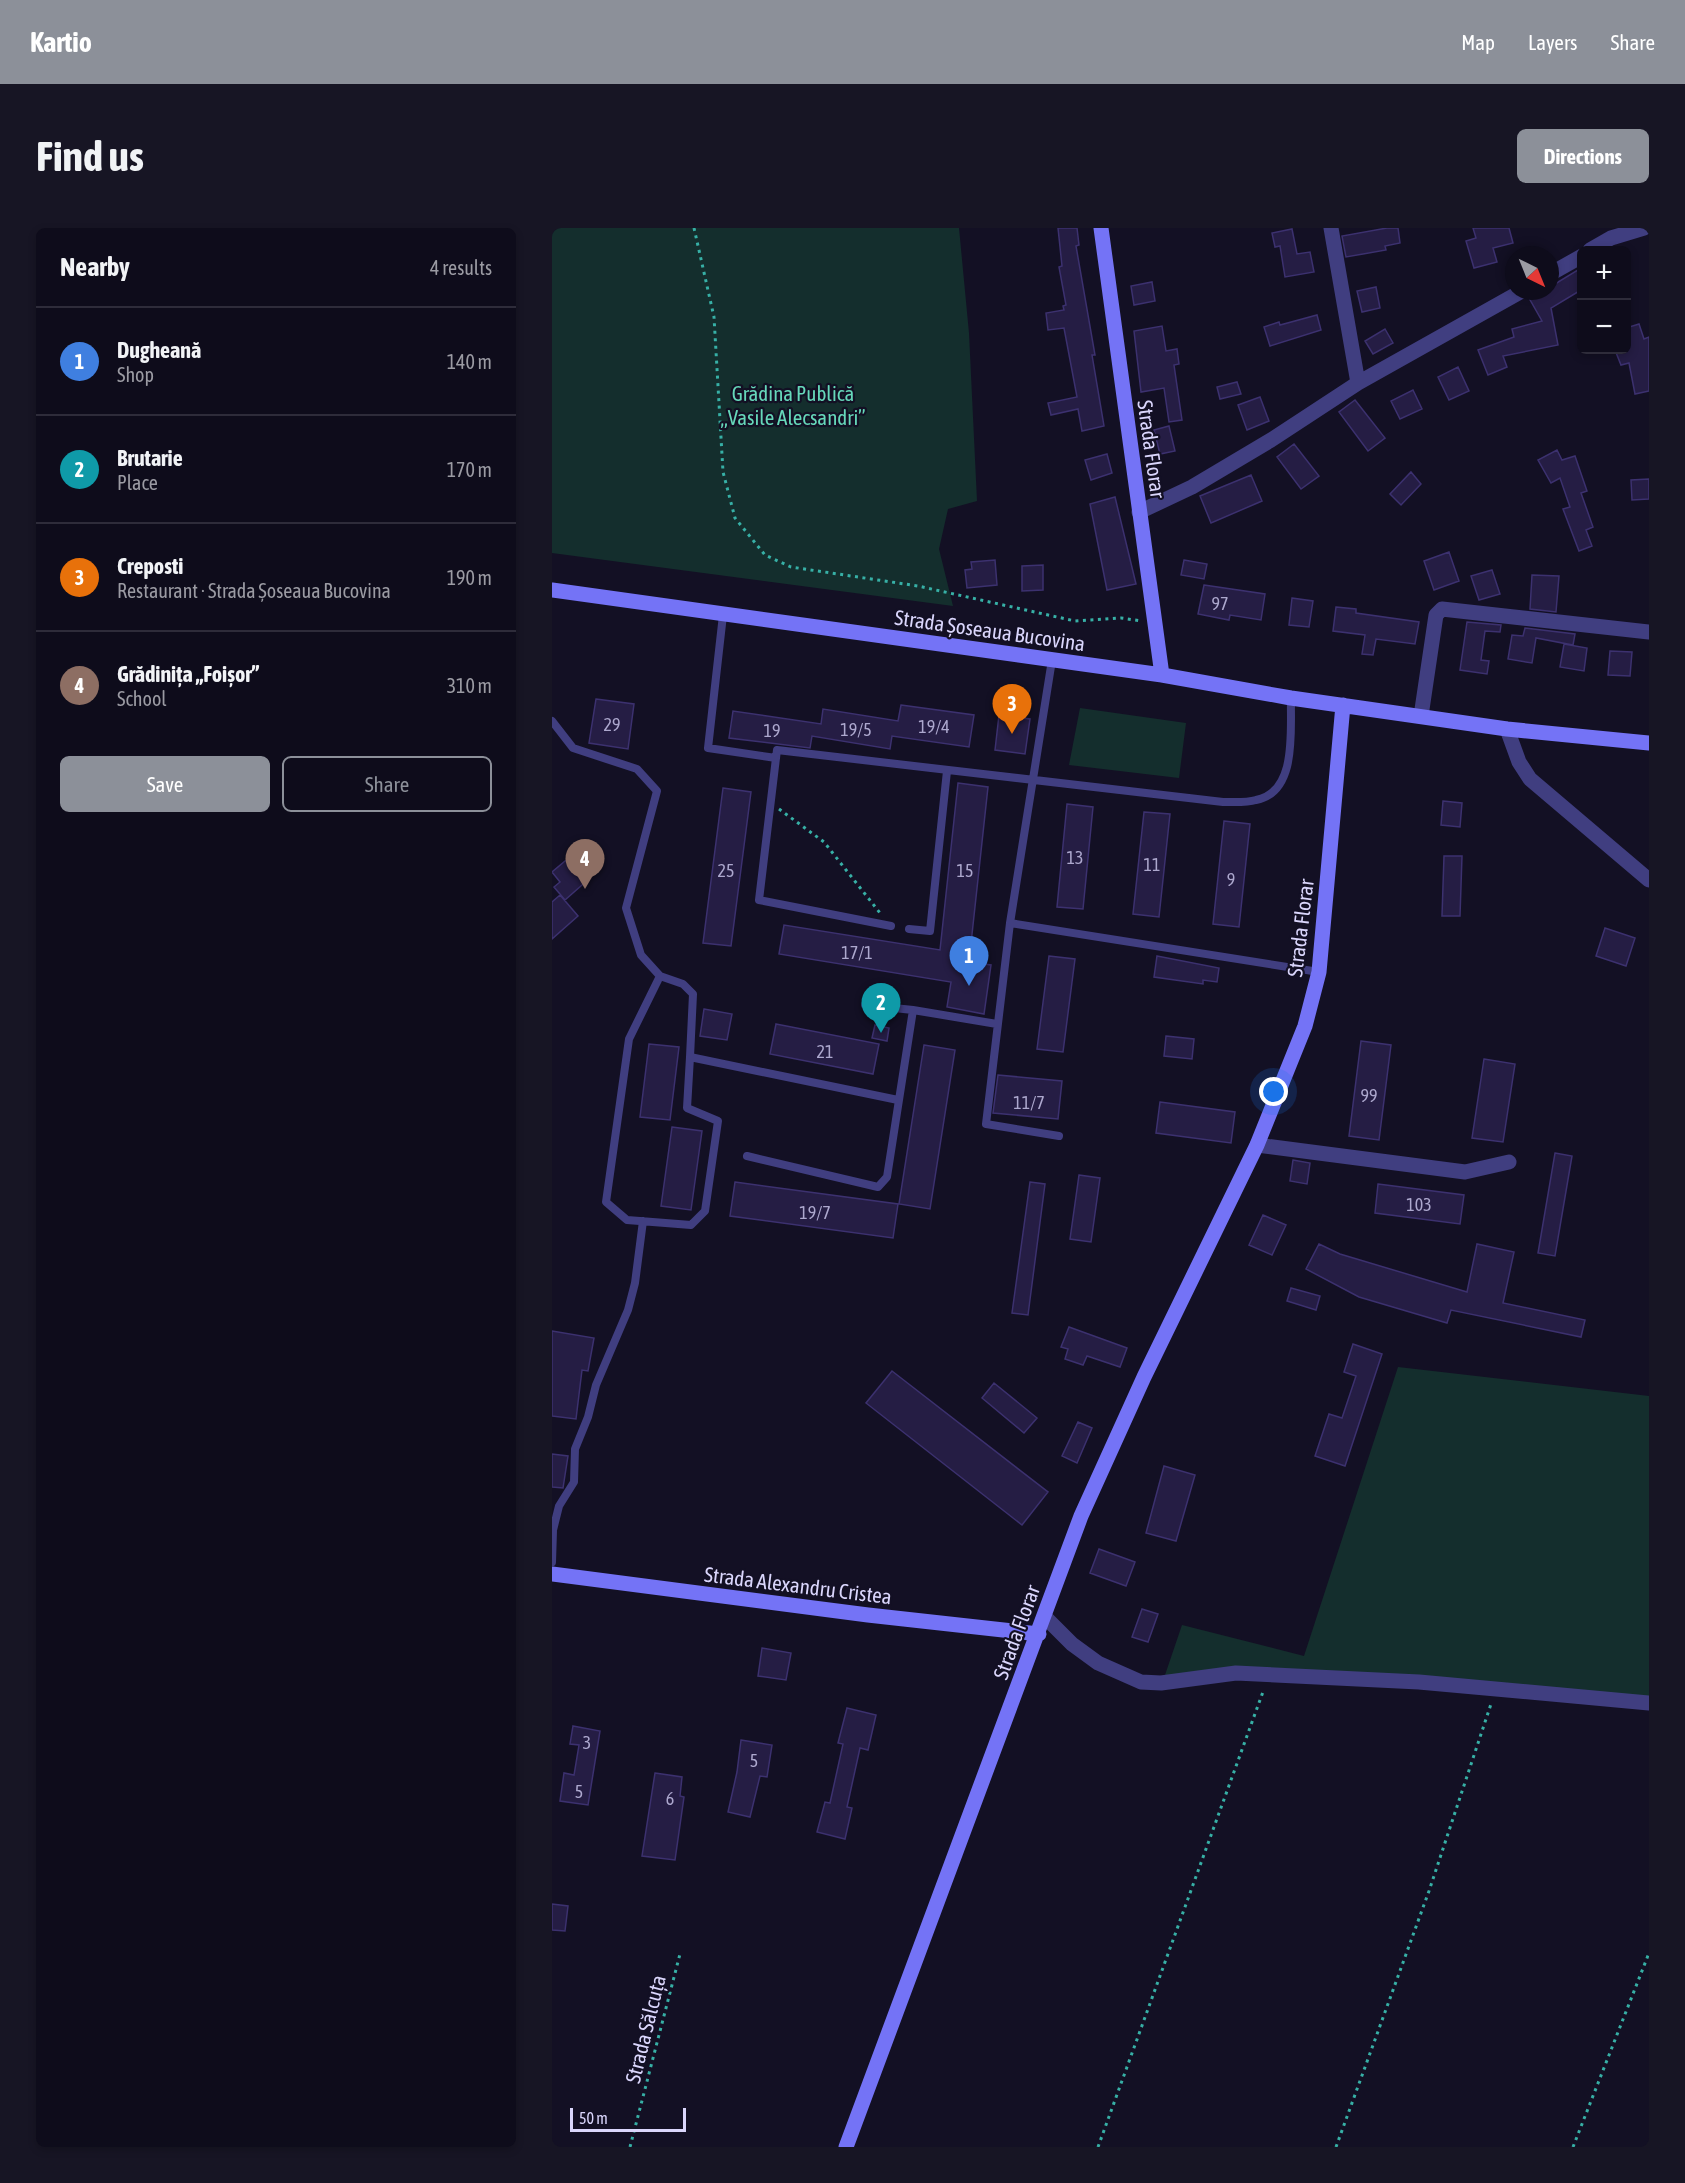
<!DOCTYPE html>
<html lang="en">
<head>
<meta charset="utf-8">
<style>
	:root { --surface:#0e0c1b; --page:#171524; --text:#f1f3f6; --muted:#9b9ba3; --line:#2e2c3a; --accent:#8c9099 }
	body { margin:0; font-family:"Asap Condensed",sans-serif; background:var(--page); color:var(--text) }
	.controls { position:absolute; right:18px; top:18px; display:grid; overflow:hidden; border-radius:9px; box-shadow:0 3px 9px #0003 }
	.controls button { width:54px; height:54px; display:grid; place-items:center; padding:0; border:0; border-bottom:2px solid var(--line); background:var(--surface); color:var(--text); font:30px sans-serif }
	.compass { position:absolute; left:953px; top:18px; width:54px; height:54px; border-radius:50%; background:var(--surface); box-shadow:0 3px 9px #0003; rotate:137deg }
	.scale { position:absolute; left:18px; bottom:15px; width:116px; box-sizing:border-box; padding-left:6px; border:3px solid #dad6fc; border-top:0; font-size:16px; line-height:21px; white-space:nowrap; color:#dad6fc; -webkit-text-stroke:4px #131024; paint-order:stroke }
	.you { position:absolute; left:722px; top:864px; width:21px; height:21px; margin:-15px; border:4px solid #fff; border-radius:50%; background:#1a73e8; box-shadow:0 0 0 9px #1a73e833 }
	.badge { display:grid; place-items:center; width:39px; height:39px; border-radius:50%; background:var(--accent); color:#fff; font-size:20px; font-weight:700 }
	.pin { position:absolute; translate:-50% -50px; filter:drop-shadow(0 2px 3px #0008) }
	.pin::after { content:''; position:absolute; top:32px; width:21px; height:18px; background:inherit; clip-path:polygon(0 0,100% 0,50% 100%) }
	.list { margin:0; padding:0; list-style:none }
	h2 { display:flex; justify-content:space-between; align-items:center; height:78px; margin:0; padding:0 24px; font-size:26px }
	h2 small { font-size:20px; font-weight:400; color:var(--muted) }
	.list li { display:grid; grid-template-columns:39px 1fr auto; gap:18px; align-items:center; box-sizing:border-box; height:108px; padding:0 24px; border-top:2px solid var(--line) }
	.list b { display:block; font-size:22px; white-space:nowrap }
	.list p { margin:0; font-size:20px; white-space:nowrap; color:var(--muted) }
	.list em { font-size:20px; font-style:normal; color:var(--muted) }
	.actions { display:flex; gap:12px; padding:18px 24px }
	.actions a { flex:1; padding:14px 0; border:2px solid var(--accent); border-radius:9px; text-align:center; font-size:21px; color:var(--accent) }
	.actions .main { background:var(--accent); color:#fff }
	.map { position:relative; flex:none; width:1097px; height:1919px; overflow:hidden; border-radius:9px }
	header { display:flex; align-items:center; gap:36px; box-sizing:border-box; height:84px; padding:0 30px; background:var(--accent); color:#fff }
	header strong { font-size:28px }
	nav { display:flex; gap:33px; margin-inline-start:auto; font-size:21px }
	.intro { display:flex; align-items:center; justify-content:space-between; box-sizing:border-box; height:144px; padding:0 36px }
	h1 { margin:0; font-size:42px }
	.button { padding:15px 27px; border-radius:9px; background:var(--accent); color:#fff; font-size:21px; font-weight:700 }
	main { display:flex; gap:36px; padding:0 36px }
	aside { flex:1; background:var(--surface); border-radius:9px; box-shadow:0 3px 9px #0003 }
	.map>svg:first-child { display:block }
	.green { fill:#142e2d }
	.building { fill:#251d44; stroke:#3c316f; stroke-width:1.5 }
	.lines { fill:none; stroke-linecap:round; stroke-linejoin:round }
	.path { stroke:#37b0a6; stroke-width:3; stroke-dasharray:3 4.5; stroke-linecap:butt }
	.lane { stroke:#403e80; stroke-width:8 }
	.street { stroke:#403e80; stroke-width:15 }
	.secondary { stroke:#7473f6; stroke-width:15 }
	.labels { text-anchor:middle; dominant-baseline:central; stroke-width:4.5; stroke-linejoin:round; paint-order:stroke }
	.number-label { font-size:18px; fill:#ada8ce }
	.park-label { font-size:21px; fill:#66d8ba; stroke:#131024 }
	.street-label { font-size:21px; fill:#dad6fc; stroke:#131024 }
</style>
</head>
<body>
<header>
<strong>Kartio</strong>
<nav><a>Map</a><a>Layers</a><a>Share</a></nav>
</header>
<div class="intro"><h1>Find us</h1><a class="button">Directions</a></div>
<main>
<aside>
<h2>Nearby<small>4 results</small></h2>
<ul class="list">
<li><span class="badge" style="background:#3f7fe0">1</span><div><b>Dugheană</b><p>Shop</p></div><em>140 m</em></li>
<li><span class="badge" style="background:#0f9aa8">2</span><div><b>Brutarie</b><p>Place</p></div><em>170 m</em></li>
<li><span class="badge" style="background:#e8710a">3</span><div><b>Creposti</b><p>Restaurant · Strada Șoseaua Bucovina</p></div><em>190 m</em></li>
<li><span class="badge" style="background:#8d6e63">4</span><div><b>Grădinița „Foișor”</b><p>School</p></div><em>310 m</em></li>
</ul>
<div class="actions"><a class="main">Save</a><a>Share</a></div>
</aside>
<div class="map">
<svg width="1097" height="1919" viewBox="0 0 1097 1919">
	<rect width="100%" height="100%" fill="#131024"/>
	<path class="green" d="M 0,0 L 407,0 L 417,105 L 425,273 L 396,281 L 387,321 L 401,378 L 0,325 Z
		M 528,480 L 634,495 L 627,550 L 517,537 Z
		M 846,1139 L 1097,1168 L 1097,1469 L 613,1447 L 630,1397 L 752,1428 Z"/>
	<path class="building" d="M 506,0 L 525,0 L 527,17 L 524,18 L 543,127 L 540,127 L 552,198 L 530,203 L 526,181 L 499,187 L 496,175 L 525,169 L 512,100 L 496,102 L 494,85 L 512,82 L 511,78 L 514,77 L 507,39 L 510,38 Z
		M 835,0 L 846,0 L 848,15 L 833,18 L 834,22 L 794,29 L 790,8 Z
		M 921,0 L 957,0 L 961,15 L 941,20 L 945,34 L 922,40 L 914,13 L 924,10 Z
		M 740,1 L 745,26 L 758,24 L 762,44 L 733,49 L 728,18 L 723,19 L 720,5 Z
		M 1029,40 L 1029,62 L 999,80 L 1006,117 L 951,128 L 955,139 L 936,147 L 926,122 L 962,109 L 960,101 L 990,93 L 977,70 L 987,64 L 998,63 L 998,59 Z
		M 600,54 L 603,73 L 582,77 L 579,58 Z
		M 824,59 L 828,80 L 810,84 L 805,63 Z
		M 765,87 L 769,102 L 718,118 L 712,99 L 727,94 L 728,97 Z
		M 1087,96 L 1092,111 L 1097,109 L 1097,163 L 1083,166 L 1077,135 L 1069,137 L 1063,122 L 1074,122 L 1074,100 Z
		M 610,98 L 614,123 L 625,121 L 627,136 L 622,137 L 630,192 L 617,194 L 612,160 L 589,164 L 582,103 Z
		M 833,101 L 841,115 L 821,126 L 813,113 Z
		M 906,139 L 917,163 L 897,172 L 886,149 Z
		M 685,154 L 689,166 L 668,171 L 665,159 Z
		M 861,162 L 870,181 L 848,191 L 839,173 Z
		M 708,169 L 717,193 L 695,202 L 686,177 Z
		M 803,172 L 833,210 L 816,223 L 787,184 Z
		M 617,198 L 623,223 L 608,226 L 602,202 Z
		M 742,216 L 767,248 L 749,261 L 725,229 Z
		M 1005,222 L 1010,232 L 1023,228 L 1035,263 L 1029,265 L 1041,299 L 1034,302 L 1040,318 L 1027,323 L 1011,281 L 1018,279 L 1008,250 L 999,255 L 986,232 Z
		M 555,226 L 560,245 L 539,252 L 533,232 Z
		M 859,244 L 869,256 L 849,277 L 838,266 Z
		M 699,247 L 710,273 L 659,295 L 648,268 Z
		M 1097,251 L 1097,271 L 1080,272 L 1079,252 Z
		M 563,269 L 584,356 L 555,362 L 538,276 Z
		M 897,324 L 907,353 L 882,362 L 872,333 Z
		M 443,332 L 445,357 L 415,360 L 413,342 L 420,341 L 419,334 Z
		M 632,332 L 655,336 L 652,351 L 629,347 Z
		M 491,337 L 491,362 L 470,363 L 470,338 Z
		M 940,342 L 948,366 L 927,372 L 919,348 Z
		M 980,347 L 1007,348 L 1004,384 L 978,381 Z
		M 652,357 L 713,366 L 709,392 L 678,387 L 677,392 L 646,386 Z
		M 740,370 L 761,373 L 757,399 L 737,397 Z
		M 784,379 L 804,381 L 804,385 L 867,394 L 863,416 L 824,411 L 821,427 L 810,426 L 813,407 L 781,403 Z
		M 915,394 L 949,397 L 948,404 L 933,403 L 929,432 L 937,433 L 935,446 L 908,442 Z
		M 973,400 L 1023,406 L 1021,417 L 984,410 L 980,435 L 956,431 L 960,407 L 971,408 Z
		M 1012,416 L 1035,420 L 1032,443 L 1008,439 Z
		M 1058,423 L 1080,424 L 1078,448 L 1056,447 Z
		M 44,471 L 82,476 L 76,521 L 37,515 Z
		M 349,477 L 422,487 L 417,519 L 340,508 L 338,521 L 260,508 L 258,520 L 177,510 L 181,483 L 269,496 L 271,481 L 346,493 Z
		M 447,487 L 478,491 L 473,526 L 443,522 Z
		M 406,555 L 436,559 L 417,734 L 439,737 L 432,786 L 395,779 L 399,754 L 227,726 L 232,697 L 388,722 Z
		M 171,560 L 199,564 L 179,718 L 151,715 Z
		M 891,573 L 910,575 L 908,599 L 889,597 Z
		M 515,576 L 541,579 L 531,681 L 505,679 Z
		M 592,584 L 618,586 L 607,689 L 581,686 Z
		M 672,593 L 698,596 L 687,699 L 661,696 Z
		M 19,628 L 38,650 L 13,672 L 2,659 L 8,654 L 0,644 Z
		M 892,628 L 910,628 L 908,688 L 890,688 Z
		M 8,667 L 26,688 L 0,711 L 0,674 Z
		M 1053,700 L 1083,710 L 1074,738 L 1044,728 Z
		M 497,728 L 523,731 L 511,824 L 485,821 Z
		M 605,728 L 667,740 L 665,754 L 651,752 L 651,756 L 602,749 Z
		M 152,781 L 180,786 L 175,812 L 148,808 Z
		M 224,796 L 327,816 L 321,846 L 218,826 Z
		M 323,797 L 337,800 L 335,813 L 320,810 Z
		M 614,808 L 642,811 L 640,831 L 612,828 Z
		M 809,813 L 839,817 L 827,912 L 797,908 Z
		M 97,816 L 127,819 L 118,892 L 88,889 Z
		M 372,817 L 403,822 L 378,981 L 347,976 Z
		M 932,831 L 963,836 L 951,914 L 920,910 Z
		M 446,847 L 510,853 L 506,891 L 441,885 Z
		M 608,874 L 683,884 L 679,915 L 604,905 Z
		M 120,899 L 150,903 L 139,982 L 109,978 Z
		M 1003,925 L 1020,928 L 1003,1028 L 986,1025 Z
		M 741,932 L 758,935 L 755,956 L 738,953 Z
		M 527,947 L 548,950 L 539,1014 L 518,1011 Z
		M 183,954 L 346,976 L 341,1010 L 178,988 Z
		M 478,954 L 493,956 L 476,1087 L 460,1085 Z
		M 826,956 L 912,967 L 908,996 L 823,985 Z
		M 711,987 L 734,997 L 720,1027 L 697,1017 Z
		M 767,1016 L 788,1026 L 915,1064 L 925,1016 L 962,1024 L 951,1075 L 1033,1092 L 1029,1109 L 899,1082 L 895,1095 L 807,1069 L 754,1041 Z
		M 739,1060 L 768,1068 L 764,1082 L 735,1073 Z
		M 517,1099 L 575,1120 L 568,1139 L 535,1128 L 531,1137 L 513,1131 L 516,1121 L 509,1119 Z
		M 0,1103 L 42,1110 L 36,1143 L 30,1142 L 24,1191 L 0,1188 Z
		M 801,1116 L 830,1126 L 793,1238 L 763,1228 L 777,1186 L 790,1190 L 804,1148 L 792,1144 Z
		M 340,1143 L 496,1264 L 470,1297 L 314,1175 Z
		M 442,1155 L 485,1190 L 472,1205 L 430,1170 Z
		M 526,1194 L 540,1200 L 525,1235 L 510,1228 Z
		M 0,1226 L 16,1228 L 11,1260 L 0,1259 Z
		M 612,1238 L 643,1247 L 624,1313 L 594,1305 Z
		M 547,1321 L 583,1334 L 574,1358 L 538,1345 Z
		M 590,1381 L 606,1386 L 596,1414 L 580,1409 Z
		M 210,1420 L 239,1425 L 234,1452 L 206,1448 Z
		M 295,1480 L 324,1487 L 316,1522 L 308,1520 L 295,1579 L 300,1580 L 293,1611 L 265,1604 L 273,1574 L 278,1575 L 291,1516 L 286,1515 Z
		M 21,1498 L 48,1503 L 36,1577 L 8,1573 L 12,1545 L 22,1547 L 27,1517 L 18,1516 Z
		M 189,1512 L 220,1517 L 215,1549 L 208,1548 L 198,1589 L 176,1584 L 185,1544 Z
		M 103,1545 L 130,1549 L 128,1568 L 132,1569 L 123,1632 L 90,1628 Z
		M 0,1676 L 16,1678 L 13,1703 L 0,1702 Z"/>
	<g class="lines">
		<path class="path" d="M 142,0 L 162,89 L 171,244 L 183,290 L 213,327 L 239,339 L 366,358 L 523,393 L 569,390 L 590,393
			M 227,581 L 272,614 L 328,685
			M 78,1919 L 128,1726
			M 546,1919 L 712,1461
			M 784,1919 L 877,1663 L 939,1476
			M 1021,1919 L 1097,1725"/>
		<path class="lane" d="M 171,387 L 156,520 L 224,530 L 207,672 L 339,698
			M 0,493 L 21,520 L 85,541 L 105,563 L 74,680 L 89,727 L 108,748 L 131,756 L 141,766 L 138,829
			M 224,530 L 225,522 L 671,574 C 682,574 694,575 704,572 C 746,564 738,501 739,470
			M 458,695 L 500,432
			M 357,701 L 378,703 L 395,543
			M 108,748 L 77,811 L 54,974 L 75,992 L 139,997 L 153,983 L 166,893 L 135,880 L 138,829 L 346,872
			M 361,782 L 445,796
			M 507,908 L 434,896 L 458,695 L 767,744
			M 195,928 L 326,959 L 335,949 L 361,782 L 313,777
			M 0,1334 L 1,1302 L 7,1278 L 22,1254 L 23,1221 L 36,1189 L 44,1157 L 76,1082 L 83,1055 L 91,993"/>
		<path class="street" d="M 779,0 L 806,155
			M 1038,22 L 1059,10 L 1092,0
			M 998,46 L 1030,28
			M 587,284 L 640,259 L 719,212 L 806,155 L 970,63
			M 869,488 L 884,387 L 890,381 L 1097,404
			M 955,501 L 967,534 L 978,551 L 1097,652
			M 705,917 L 913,944 L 957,934
			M 493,1389 L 520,1416 L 546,1435 L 589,1454 L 609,1455 L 684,1445 L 867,1454 L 1097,1475"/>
		<path class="secondary" d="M 549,0 L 610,447
			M 0,362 L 610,447 L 739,470 L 955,501 L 1097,515
			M 0,1346 L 316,1387 L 487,1406
			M 294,1919 L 529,1288 L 592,1149 L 705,917 L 753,798 L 767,744 L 791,477"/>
	</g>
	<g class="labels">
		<g class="number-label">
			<text x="668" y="375">97</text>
			<text x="60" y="496">29</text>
			<text x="382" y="498">19/4</text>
			<text x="304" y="501">19/5</text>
			<text x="220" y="502">19</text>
			<text x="523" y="629">13</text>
			<text x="600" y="636">11</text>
			<text x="174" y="642">25</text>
			<text x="413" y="642">15</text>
			<text x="679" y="651">9</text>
			<text x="305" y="724">17/1</text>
			<text x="273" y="823">21</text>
			<text x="817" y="867">99</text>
			<text x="477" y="874">11/7</text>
			<text x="867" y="976">103</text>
			<text x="263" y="984">19/7</text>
			<text x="35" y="1514">3</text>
			<text x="202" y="1532">5</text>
			<text x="27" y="1563">5</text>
			<text x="118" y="1570">6</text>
		</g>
		<g class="park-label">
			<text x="241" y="165">Grădina Publică<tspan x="241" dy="24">„Vasile Alecsandri”</tspan></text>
		</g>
		<g class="street-label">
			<text transform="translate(600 221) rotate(82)">Strada Florar</text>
			<text transform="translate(438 402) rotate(8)">Strada Șoseaua Bucovina</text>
			<text transform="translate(748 700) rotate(-83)">Strada Florar</text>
			<text transform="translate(246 1357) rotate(7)">Strada Alexandru Cristea</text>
			<text transform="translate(464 1404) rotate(-70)">Strada Florar</text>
			<text transform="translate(93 1801) rotate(-76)">Strada Sălcuța</text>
		</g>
	</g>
</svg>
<div class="controls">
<button>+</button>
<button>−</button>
</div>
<svg class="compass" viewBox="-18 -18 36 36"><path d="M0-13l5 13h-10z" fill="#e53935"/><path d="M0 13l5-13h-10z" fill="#9b9ba3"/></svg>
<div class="scale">50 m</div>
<div class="you"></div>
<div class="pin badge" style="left:417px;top:758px;background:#3f7fe0">1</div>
<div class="pin badge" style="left:329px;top:805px;background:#0f9aa8">2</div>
<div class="pin badge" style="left:460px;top:506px;background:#e8710a">3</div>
<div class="pin badge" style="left:33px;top:661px;background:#8d6e63">4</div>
</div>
</main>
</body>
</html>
